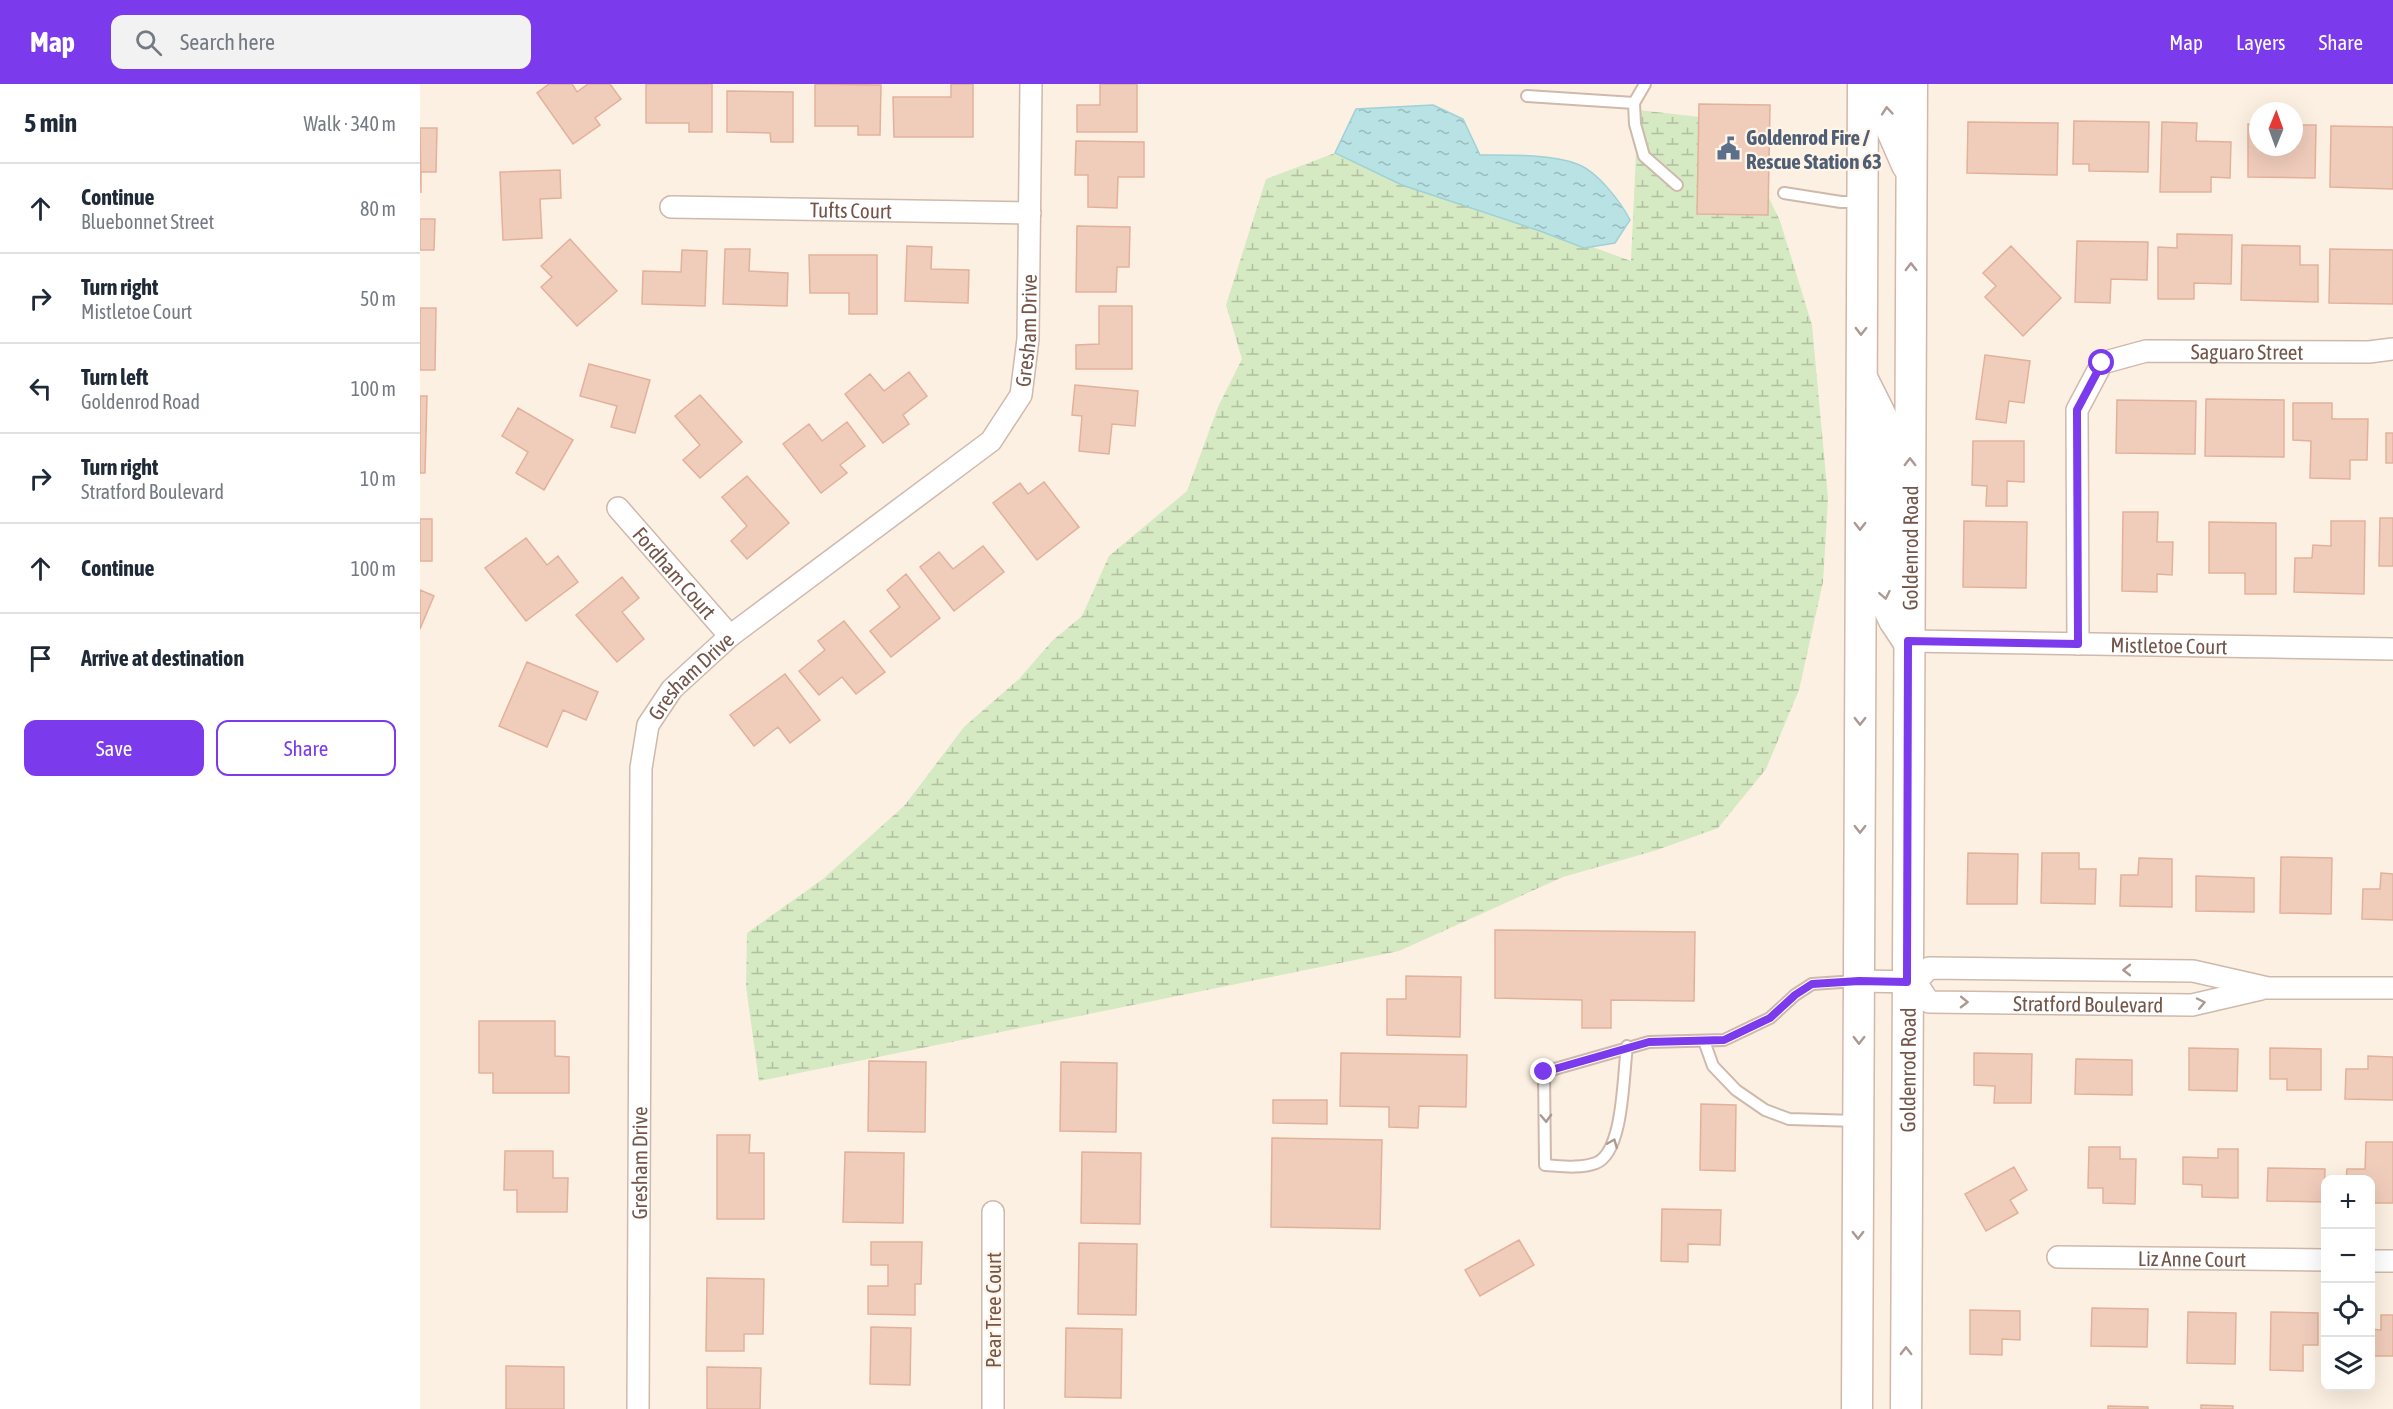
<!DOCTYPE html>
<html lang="en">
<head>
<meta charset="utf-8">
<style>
	:root { --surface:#fff; --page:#f2f2f3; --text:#1f2937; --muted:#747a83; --line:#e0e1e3; --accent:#7c3aed }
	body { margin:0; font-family:"Asap Condensed",sans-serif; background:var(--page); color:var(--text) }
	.controls { position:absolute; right:18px; bottom:18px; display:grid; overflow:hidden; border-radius:12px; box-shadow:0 6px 24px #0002 }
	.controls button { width:54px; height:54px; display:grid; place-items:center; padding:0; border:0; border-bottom:2px solid var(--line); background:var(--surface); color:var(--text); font:30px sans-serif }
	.compass { position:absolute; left:1829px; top:18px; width:54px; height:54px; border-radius:50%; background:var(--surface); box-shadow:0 6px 24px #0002; rotate:1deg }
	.stop { position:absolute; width:18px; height:18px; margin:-14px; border:4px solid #7c3aed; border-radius:50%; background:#fff }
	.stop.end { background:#7c3aed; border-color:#fff; box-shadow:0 2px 6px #0008 }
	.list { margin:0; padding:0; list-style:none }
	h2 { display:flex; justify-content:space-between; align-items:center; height:78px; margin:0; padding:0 24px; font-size:26px }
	h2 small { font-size:20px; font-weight:400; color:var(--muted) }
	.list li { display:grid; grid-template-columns:39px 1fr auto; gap:18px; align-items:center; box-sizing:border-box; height:90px; padding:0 24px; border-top:2px solid var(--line) }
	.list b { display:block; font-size:22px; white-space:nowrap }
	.list p { margin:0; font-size:20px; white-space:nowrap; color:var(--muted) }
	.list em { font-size:20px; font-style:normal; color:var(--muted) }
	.actions { display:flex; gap:12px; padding:18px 24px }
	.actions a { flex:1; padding:14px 0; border:2px solid var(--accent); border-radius:12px; text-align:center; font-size:21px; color:var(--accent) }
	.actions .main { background:var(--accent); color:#fff }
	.icon { flex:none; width:33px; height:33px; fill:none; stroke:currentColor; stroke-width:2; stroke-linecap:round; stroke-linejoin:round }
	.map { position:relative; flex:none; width:1973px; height:1325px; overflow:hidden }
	header { display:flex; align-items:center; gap:36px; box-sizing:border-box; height:84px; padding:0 30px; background:var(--accent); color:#fff }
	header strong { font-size:28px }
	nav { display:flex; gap:33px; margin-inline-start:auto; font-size:21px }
	.search { width:420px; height:54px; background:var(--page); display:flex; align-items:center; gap:15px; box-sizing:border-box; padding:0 21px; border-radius:12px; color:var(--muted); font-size:22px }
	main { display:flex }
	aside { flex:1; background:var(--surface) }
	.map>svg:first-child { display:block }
	.wetland { fill:url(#wetland-marsh) }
	.water { fill:url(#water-ripples); stroke:#9ed2d6; stroke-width:1.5 }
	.building { fill:#f0ccbb; stroke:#e3b19b; stroke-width:1.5 }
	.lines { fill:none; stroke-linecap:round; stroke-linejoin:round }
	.lane-casing { stroke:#cfb9ac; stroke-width:14 }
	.street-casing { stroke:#cfb9ac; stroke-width:24 }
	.secondary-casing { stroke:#d1b8aa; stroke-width:33 }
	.lane { stroke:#fff; stroke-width:10 }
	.street { stroke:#fff; stroke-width:21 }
	.secondary { stroke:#fff; stroke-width:30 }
	.oneway { stroke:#ab9992 }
	.route { stroke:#7c3aed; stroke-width:8 }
	.labels { text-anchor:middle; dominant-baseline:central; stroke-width:4.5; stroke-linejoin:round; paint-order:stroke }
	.service-label { font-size:21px; font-weight:bold; fill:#4e5e75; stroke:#fff4e8; text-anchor:start }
	.street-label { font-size:21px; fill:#735549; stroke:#fff4e8 }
</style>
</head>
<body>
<header>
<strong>Map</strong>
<div class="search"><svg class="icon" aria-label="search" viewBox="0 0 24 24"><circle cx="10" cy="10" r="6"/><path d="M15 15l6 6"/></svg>Search here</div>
<nav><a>Map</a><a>Layers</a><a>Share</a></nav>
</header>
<main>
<aside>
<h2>5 min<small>Walk · 340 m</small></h2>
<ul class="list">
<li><svg class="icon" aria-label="ahead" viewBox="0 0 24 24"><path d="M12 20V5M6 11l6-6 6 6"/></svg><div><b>Continue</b><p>Bluebonnet Street</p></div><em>80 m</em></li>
<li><svg class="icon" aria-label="right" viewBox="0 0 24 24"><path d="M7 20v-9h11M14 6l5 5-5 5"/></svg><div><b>Turn right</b><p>Mistletoe Court</p></div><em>50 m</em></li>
<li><svg class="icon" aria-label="left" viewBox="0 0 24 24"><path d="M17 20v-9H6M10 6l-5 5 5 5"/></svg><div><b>Turn left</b><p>Goldenrod Road</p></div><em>100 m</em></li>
<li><svg class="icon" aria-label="right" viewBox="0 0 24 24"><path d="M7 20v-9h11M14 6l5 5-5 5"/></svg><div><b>Turn right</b><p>Stratford Boulevard</p></div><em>10 m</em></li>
<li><svg class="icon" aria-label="ahead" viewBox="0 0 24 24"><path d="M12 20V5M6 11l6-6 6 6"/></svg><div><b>Continue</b></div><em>100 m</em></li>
<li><svg class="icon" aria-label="arrive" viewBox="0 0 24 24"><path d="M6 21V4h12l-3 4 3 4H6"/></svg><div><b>Arrive at destination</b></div></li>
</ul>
<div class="actions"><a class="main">Save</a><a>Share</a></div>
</aside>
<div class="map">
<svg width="1973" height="1325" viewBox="0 0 1973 1325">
	<defs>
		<pattern id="wetland-marsh" width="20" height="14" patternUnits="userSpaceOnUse" patternTransform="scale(1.5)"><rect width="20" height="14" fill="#d5e9c2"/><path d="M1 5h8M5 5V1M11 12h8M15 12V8" fill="none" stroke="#b1c0a0"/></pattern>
		<pattern id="water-ripples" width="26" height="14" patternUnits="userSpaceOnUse" patternTransform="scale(1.5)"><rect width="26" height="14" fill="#b8e2e4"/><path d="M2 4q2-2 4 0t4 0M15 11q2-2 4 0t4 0" fill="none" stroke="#9ababb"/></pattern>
	</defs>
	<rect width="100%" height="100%" fill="#fcf0e2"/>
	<path class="wetland" d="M 1218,26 L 1289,34 L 1325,64 L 1360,137 L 1392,241 L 1408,414 L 1403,498 L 1379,606 L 1346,685 L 1298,744 L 1237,766 L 1143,793 L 979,867 L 339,997 L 326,902 L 327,849 L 403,795 L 485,721 L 544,643 L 599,595 L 632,557 L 662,532 L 689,472 L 767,407 L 798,323 L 822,275 L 806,221 L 846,95 L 915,69 L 1211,177 Z"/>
	<path class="water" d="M 1013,21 L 1043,35 L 1060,71 C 1087,71 1132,70 1157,80 C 1177,87 1201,118 1210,136 L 1195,159 L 1164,164 L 1120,147 L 982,101 L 915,69 L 936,25 Z"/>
	<path class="building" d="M 129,0 L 152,0 L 157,8 L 168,0 L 190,0 L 201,15 L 175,34 L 180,41 L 153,60 L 117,9 Z
		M 226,0 L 292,0 L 292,48 L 269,48 L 269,39 L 226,39 Z
		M 395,0 L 461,1 L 460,51 L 438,51 L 438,42 L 395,42 Z
		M 531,0 L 553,0 L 553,53 L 474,53 L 473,13 L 531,13 Z
		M 680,0 L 717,0 L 717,48 L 657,48 L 657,21 L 680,21 Z
		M 307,7 L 373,8 L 373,58 L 351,58 L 350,49 L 307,48 Z
		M 1279,20 L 1350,21 L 1348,131 L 1277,130 Z
		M 1654,37 L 1729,38 L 1728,88 L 1669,87 L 1669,80 L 1653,80 Z
		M 1548,38 L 1638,39 L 1637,91 L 1547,89 Z
		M 1742,38 L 1777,39 L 1776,57 L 1811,58 L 1810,94 L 1791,93 L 1791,108 L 1740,108 Z
		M 1828,40 L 1838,40 L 1838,63 L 1874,63 L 1874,41 L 1896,41 L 1895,94 L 1828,93 Z
		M 1911,42 L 1973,43 L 1973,105 L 1910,103 Z
		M 0,44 L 17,44 L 16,88 L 1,88 L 1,109 Z
		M 656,57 L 724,58 L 724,93 L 698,93 L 697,124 L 668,123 L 668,91 L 655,91 Z
		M 140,86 L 141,114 L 120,115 L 122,154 L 83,156 L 80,88 Z
		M 0,135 L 15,135 L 14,166 L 0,166 Z
		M 657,142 L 710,143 L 709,183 L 697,183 L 696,208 L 656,208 Z
		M 1757,150 L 1812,151 L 1811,200 L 1774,199 L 1774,215 L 1738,215 L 1738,163 L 1757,164 Z
		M 150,155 L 197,207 L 157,242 L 121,203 L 132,193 L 121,182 Z
		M 1657,157 L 1728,158 L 1727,196 L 1691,195 L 1690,219 L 1655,218 Z
		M 1822,161 L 1880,162 L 1880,181 L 1898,181 L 1898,218 L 1821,216 Z
		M 487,162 L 512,163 L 511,185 L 549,186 L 548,219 L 485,217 Z
		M 1591,162 L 1641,214 L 1603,252 L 1565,213 L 1576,202 L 1563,189 Z
		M 305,165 L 330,165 L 329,187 L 368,189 L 367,222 L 303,220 Z
		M 1910,165 L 1973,166 L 1973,220 L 1909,219 Z
		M 262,166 L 287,167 L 285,222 L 222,220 L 223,187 L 261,188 Z
		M 389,171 L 457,171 L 457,230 L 429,230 L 429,209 L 390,209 Z
		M 679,222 L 712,222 L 712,285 L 656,285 L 656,261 L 679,260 Z
		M 0,224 L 16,224 L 15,286 L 0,286 Z
		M 1565,271 L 1610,277 L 1604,319 L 1589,317 L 1586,339 L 1556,335 Z
		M 169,280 L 230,296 L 215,349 L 191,343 L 197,322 L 160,312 Z
		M 489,288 L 507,312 L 483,331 L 489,340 L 463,359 L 425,310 L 450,290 L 464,307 Z
		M 655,301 L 718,307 L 715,342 L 692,340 L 689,370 L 659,367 L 662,332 L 652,331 Z
		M 280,311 L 322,358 L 280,394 L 263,376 L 280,361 L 255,332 Z
		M 0,312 L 7,312 L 5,389 L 0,389 Z
		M 1786,315 L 1864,316 L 1864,373 L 1785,372 Z
		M 1697,316 L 1776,317 L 1775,370 L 1696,369 Z
		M 1873,319 L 1912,319 L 1912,335 L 1948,335 L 1947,376 L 1930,376 L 1930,395 L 1890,394 L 1891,357 L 1873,356 Z
		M 98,324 L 153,356 L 124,406 L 96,389 L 108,368 L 82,352 Z
		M 427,338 L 445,362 L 420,381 L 427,389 L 401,409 L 363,360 L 389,340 L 402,357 Z
		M 1966,349 L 1973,349 L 1973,379 L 1966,379 Z
		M 1553,357 L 1604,357 L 1604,398 L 1587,397 L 1587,422 L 1566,422 L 1567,402 L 1552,401 Z
		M 327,392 L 369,439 L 327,475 L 311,457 L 327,442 L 302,413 Z
		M 624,398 L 659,443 L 617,476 L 573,419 L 600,399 L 608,410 Z
		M 1703,428 L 1738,428 L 1737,458 L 1753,458 L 1752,491 L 1737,490 L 1737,508 L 1702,507 Z
		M 1960,434 L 1973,434 L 1973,482 L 1959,482 Z
		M 0,435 L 12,435 L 12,477 L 0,477 Z
		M 1544,437 L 1607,438 L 1606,504 L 1543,503 Z
		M 1911,437 L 1945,437 L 1944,510 L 1874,508 L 1875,474 L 1892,474 L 1893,461 L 1911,462 Z
		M 1789,438 L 1856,439 L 1856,510 L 1825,510 L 1825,489 L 1789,489 Z
		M 106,454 L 127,481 L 138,472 L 158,498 L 106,537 L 65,484 Z
		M 563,462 L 584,488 L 534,527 L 500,483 L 519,468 L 533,485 Z
		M 486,490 L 520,534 L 471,573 L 450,547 L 480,523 L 467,506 Z
		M 202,493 L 219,514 L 202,528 L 224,555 L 197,578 L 156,531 Z
		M 0,506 L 14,512 L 0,545 Z
		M 424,537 L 465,588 L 436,610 L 422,593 L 399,611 L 379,587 L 405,566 L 398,557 Z
		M 107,578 L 178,608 L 166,636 L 143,626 L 127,663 L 79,642 Z
		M 365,590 L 400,636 L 370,659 L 358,643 L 334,662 L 310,631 Z
		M 1548,769 L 1598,770 L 1597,820 L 1547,820 Z
		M 1622,769 L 1659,769 L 1659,785 L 1676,785 L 1675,820 L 1621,819 Z
		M 1861,773 L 1912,774 L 1911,830 L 1860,829 Z
		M 1719,774 L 1752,775 L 1752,823 L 1700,822 L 1701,791 L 1718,791 Z
		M 1961,789 L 1973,790 L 1973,836 L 1942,835 L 1943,805 L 1960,805 Z
		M 1776,792 L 1834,794 L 1834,828 L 1776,827 Z
		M 1075,846 L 1275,848 L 1274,917 L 1191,916 L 1191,944 L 1162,944 L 1162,916 L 1075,914 Z
		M 986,892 L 1041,893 L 1040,953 L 967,951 L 967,915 L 986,915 Z
		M 59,937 L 135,937 L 135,972 L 149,973 L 149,1009 L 73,1009 L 73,989 L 59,989 Z
		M 1769,964 L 1818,965 L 1817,1007 L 1769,1006 Z
		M 1850,964 L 1901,965 L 1901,1006 L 1867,1006 L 1867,995 L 1850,995 Z
		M 921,969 L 1047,971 L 1046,1023 L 999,1022 L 998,1044 L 969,1043 L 969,1023 L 920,1022 Z
		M 1554,969 L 1612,970 L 1611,1019 L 1574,1019 L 1575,1002 L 1554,1001 Z
		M 1948,972 L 1973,973 L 1973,1016 L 1925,1015 L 1926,985 L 1948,985 Z
		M 1656,975 L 1712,976 L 1712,1011 L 1655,1010 Z
		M 449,977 L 506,978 L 505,1048 L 448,1047 Z
		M 641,978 L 697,979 L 696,1048 L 640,1047 Z
		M 853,1016 L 907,1016 L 907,1040 L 853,1039 Z
		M 1281,1020 L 1316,1021 L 1315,1087 L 1280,1086 Z
		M 297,1051 L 330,1051 L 329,1069 L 344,1069 L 344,1135 L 297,1135 Z
		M 852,1054 L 962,1056 L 960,1145 L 851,1143 Z
		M 1946,1058 L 1973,1058 L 1973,1119 L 1950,1119 L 1950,1096 L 1926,1096 L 1927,1085 L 1945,1085 Z
		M 1669,1063 L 1700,1063 L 1700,1075 L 1716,1075 L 1715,1120 L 1683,1119 L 1683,1104 L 1668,1104 Z
		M 1798,1065 L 1818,1065 L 1818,1114 L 1782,1113 L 1782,1101 L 1763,1100 L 1763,1073 L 1798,1074 Z
		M 85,1067 L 133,1067 L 133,1094 L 148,1094 L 147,1128 L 97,1128 L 97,1106 L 84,1106 Z
		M 425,1068 L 484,1069 L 483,1139 L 423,1138 Z
		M 662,1068 L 721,1069 L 720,1140 L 661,1139 Z
		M 1594,1083 L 1607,1106 L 1590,1116 L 1598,1129 L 1566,1147 L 1545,1110 Z
		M 1848,1084 L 1905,1085 L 1904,1118 L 1847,1117 Z
		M 1242,1125 L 1301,1126 L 1300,1161 L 1268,1160 L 1268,1178 L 1241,1177 Z
		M 1099,1156 L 1114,1181 L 1060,1212 L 1045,1186 Z
		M 451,1158 L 502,1158 L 501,1200 L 495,1200 L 495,1231 L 448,1230 L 448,1202 L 468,1202 L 468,1181 L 451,1181 Z
		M 659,1159 L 717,1160 L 716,1231 L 658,1230 Z
		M 287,1194 L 344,1195 L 343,1250 L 324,1250 L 324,1267 L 286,1267 Z
		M 1672,1224 L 1728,1225 L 1727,1263 L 1671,1262 Z
		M 1550,1226 L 1600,1227 L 1600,1256 L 1582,1255 L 1582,1271 L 1550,1270 Z
		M 1768,1228 L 1816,1229 L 1815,1280 L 1767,1279 Z
		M 1851,1228 L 1898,1229 L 1898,1261 L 1883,1261 L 1883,1287 L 1850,1286 Z
		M 1961,1231 L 1973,1231 L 1973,1272 L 1950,1272 L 1950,1245 L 1961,1246 Z
		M 451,1243 L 491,1244 L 490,1301 L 450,1300 Z
		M 646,1244 L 702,1245 L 701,1314 L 645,1313 Z
		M 86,1282 L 144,1283 L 144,1325 L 86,1325 Z
		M 287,1283 L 341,1284 L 340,1325 L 287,1325 Z
		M 1781,1321 L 1813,1322 L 1813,1325 L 1781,1325 Z
		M 1688,1322 L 1728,1323 L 1728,1325 L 1688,1325 Z"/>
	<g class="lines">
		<defs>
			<path id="lane" d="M 1225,0 L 1214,19 L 1215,40 L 1224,72 L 1257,101
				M 1107,12 L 1214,19
				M 1364,109 L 1421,118 L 1439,118
				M 1284,957 L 1293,982 L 1316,1006 L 1345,1026 L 1369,1035 L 1437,1037
				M 1207,962 C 1203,990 1204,1068 1176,1079 C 1160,1085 1141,1082 1125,1081 L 1124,988 L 1229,958 L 1304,956 L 1350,934 L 1375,911 L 1392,900 L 1436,897"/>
			<g id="street">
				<path id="s1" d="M 251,123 L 610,129"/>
				<path id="s2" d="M 198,424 L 310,552"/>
				<path id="s3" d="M 1488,557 L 1973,565"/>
				<path id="s4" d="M 1658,560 L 1657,326 L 1682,279 L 1726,267 L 1949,268 L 1973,265"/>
				<path d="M 1439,897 L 1496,898 L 1509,884 L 1773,887 L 1848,904 L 1973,904"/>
				<path id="s5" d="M 1496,898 L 1509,918 L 1772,921 L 1841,905"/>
				<path id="s6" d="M 1638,1173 L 1906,1176"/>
				<path d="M 1950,1177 L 1973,1177"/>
				<path id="s7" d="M 218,1325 L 221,684 L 228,641 L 252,605 L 310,552 L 571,357 L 601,311 L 608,255 L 611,0"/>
				<path d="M 573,1325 L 573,1128"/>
			</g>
			<g id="secondary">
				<path d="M 1466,0 L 1466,33 L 1487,81"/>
				<path d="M 1443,296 L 1464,338 L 1463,513 L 1474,536 L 1488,557"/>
				<path d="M 1437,1325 L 1443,0"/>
				<path id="s8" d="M 1486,1325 L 1492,0"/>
			</g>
		</defs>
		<use href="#lane" class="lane-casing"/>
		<use href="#street" class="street-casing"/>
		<use href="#secondary" class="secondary-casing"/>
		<use href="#lane" class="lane"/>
		<use href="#street" class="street"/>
		<use href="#secondary" class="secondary"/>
	</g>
	<defs><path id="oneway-chevron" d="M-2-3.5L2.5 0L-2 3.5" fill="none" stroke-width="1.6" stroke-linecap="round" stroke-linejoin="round" transform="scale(1.5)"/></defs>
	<g class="oneway">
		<use href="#oneway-chevron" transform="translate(1467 27) rotate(-95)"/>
		<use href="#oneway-chevron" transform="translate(1491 183) rotate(-90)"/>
		<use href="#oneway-chevron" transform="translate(1441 247) rotate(91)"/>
		<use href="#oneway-chevron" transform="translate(1490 378) rotate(-90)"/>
		<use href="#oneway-chevron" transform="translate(1440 442) rotate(90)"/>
		<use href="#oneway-chevron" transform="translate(1465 511) rotate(79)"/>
		<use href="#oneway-chevron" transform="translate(1440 637) rotate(90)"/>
		<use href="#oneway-chevron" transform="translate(1440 745) rotate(90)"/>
		<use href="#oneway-chevron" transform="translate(1707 886) rotate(-180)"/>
		<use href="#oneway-chevron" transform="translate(1544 918) rotate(1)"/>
		<use href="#oneway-chevron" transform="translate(1781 919) rotate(-12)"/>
		<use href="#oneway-chevron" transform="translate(1439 956) rotate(90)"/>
		<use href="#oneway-chevron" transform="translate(1126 1034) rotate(88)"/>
		<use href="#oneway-chevron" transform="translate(1193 1059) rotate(-68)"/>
		<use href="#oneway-chevron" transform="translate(1438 1151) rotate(90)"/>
		<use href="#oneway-chevron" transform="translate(1486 1267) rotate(-90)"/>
	</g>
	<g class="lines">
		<path class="route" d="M 1124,988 L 1229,958 L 1304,956 L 1350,934 L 1375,911 L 1392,900 L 1439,897 L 1487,898 L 1488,557 L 1658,560 L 1657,326 L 1682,279"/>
	</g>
	<defs>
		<symbol id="civic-bare" viewBox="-9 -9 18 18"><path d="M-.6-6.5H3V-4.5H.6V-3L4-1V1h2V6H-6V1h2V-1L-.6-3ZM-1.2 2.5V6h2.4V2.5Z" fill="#5c6f8a" stroke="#fff4e8" stroke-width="2.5" paint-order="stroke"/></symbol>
	</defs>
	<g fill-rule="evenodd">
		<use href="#civic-bare" x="1292" y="48" width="33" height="33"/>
	</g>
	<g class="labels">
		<g class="service-label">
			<text x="1326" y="53">Goldenrod Fire /<tspan x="1326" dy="24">Rescue Station 63</tspan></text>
		</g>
		<g class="street-label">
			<text stroke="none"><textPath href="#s1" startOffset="180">Tufts Court</textPath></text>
			<text stroke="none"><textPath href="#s7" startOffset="1252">Gresham Drive</textPath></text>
			<text stroke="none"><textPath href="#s4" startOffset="434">Saguaro Street</textPath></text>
			<text stroke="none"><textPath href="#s8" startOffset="861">Goldenrod Road</textPath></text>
			<text stroke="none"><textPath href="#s2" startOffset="86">Fordham Court</textPath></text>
			<text stroke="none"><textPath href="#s3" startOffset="261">Mistletoe Court</textPath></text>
			<text stroke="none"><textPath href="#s7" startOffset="750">Gresham Drive</textPath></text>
			<text stroke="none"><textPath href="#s5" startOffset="183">Stratford Boulevard</textPath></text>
			<text stroke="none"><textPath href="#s8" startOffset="339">Goldenrod Road</textPath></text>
			<text stroke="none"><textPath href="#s7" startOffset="246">Gresham Drive</textPath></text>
			<text stroke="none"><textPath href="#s6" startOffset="134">Liz Anne Court</textPath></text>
			<text transform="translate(573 1226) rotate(-90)">Pear Tree Court</text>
		</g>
	</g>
</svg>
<div class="controls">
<button>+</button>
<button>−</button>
<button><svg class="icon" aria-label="locate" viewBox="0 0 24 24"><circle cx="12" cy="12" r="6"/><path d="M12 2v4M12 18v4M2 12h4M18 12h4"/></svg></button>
<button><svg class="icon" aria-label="layers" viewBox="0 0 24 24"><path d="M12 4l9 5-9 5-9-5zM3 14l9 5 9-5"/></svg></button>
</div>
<svg class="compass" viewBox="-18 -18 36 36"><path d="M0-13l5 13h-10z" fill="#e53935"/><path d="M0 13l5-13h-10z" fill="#747a83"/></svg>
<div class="stop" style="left:1682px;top:279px"></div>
<div class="stop end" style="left:1124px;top:988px"></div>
</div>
</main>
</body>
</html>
